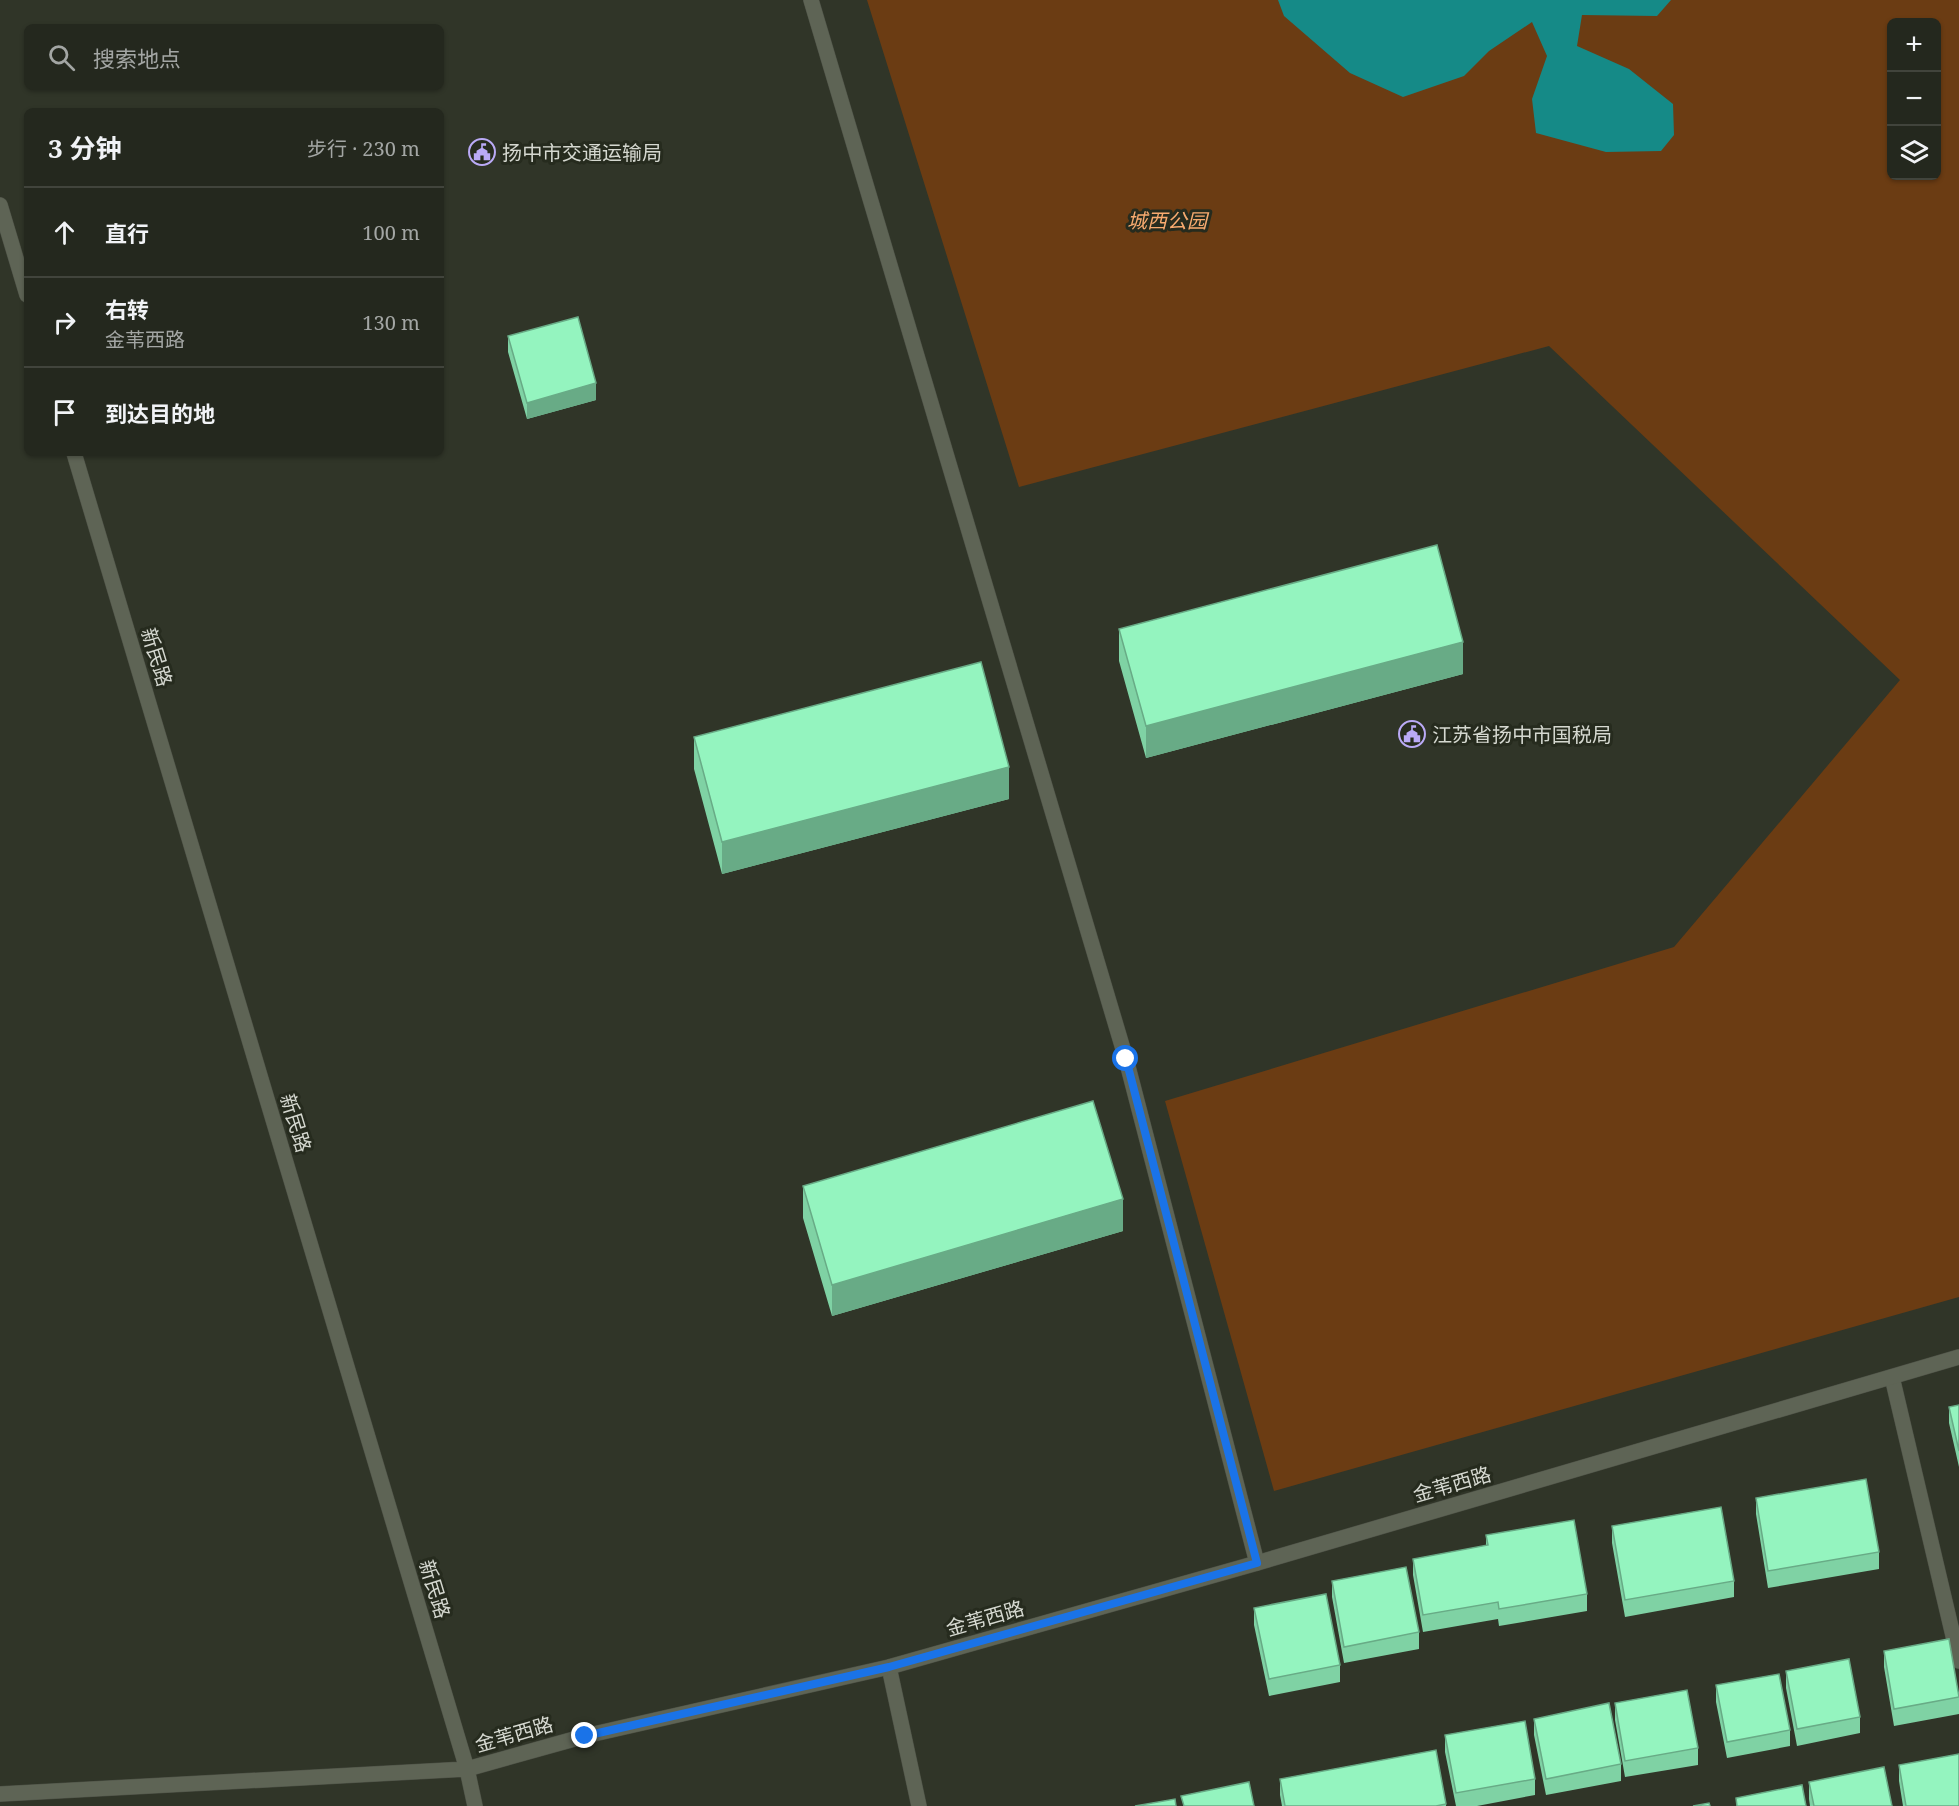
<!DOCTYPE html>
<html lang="zh">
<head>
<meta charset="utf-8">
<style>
	:root { --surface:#24281e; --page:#2c3027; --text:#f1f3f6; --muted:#a3a6a4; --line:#41443c }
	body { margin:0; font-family:"Noto Serif","Noto Sans SC",serif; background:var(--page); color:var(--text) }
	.controls { position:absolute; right:18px; top:18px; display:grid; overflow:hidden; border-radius:9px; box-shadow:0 2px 4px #0004 }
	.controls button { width:54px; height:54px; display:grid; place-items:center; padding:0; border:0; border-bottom:2px solid var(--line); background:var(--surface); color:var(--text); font:30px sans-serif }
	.stop { position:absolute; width:18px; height:18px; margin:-14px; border:4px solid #1a73e8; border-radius:50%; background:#fff }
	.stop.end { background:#1a73e8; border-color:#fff; box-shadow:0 2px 6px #0008 }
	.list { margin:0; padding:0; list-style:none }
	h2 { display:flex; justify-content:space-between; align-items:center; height:78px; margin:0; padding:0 24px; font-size:26px }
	h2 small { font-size:20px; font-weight:400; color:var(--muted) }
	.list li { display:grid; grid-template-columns:39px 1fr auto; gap:18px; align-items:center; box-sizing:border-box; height:90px; padding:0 24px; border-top:2px solid var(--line) }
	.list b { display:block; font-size:22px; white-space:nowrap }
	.list p { margin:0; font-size:20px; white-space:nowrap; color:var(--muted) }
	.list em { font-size:20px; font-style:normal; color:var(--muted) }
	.icon { flex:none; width:33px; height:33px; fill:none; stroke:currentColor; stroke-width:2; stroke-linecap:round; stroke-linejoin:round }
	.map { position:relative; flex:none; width:1959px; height:1806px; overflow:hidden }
	.search { position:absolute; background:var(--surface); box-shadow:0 2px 4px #0004; left:24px; top:24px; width:420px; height:66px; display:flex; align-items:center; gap:15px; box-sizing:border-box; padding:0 21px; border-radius:9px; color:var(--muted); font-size:22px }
	.panel { position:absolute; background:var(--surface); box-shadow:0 2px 4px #0004; left:24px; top:108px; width:420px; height:348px; border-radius:9px }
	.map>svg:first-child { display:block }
	.green { fill:#6b3c13; fill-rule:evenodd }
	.water { fill:#158a87 }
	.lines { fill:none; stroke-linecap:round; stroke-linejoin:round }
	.service-casing { stroke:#4d5146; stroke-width:16 }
	.minor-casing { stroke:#4d5146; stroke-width:16 }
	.tertiary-casing { stroke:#4d5146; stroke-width:16 }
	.service { stroke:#5e6455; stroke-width:15 }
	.minor { stroke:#5e6455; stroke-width:15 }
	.tertiary { stroke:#5e6455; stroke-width:15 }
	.wall { fill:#7fd2a4 }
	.shaded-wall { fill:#68ab86 }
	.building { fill:#94f4bf; stroke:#68ab86; stroke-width:1.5 }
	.route { stroke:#1a73e8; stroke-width:8 }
	.labels { text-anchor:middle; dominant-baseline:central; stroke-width:6; stroke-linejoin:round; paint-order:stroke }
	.poi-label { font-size:20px; fill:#d5d8d0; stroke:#262b1e; text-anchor:start }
	.park-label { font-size:20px; font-style:italic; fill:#f7aa6f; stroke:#262b1e }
	.street-label { font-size:20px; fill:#d5d8d0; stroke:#262b1e }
</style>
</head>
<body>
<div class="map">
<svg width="1959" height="1806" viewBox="0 0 1959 1806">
	<rect width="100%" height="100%" fill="#303528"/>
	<path class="green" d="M 867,0 L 1959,0 L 1959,1297 L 1274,1491 L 1165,1101 L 1674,947 L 1900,680 L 1549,346 L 1019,487 ZM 1892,22 L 1936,22 L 1936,176 L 1892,176 Z"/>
	<path class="water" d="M 1278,0 L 1671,0 L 1657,16 L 1582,15 L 1577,46 L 1629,69 L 1673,104 L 1674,135 L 1661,151 L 1606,152 L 1536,133 L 1532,99 L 1547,56 L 1532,22 L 1489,51 L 1464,76 L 1403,97 L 1350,73 L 1284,16 Z"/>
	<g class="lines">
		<defs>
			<path id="service" d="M 1892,1377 L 1959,1661
				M 889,1667 L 919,1806"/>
			<path id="minor" d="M 811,0 L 1126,1059 L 1257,1563"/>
			<path id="tertiary" d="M 0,205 L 27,295
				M 74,453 L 467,1769 L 475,1806
				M 0,1794 L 467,1769 L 585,1736 L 889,1667 L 1257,1563 L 1959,1357"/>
		</defs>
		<use href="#service" class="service-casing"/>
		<use href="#minor" class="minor-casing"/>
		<use href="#tertiary" class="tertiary-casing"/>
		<use href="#service" class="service"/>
		<use href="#minor" class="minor"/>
		<use href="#tertiary" class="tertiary"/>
	</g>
	<path class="wall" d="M 508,336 L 596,400 L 527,419 L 508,352 Z
		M 1119,629 L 1463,674 L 1146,758 L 1119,661 Z
		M 694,737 L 1009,799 L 722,874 L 694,769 Z
		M 803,1186 L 1123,1231 L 832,1316 L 803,1218 Z
		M 1959,1405 L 1959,1467 L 1949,1423 L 1949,1407 Z
		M 1756,1498 L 1879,1552 L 1879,1569 L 1768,1588 L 1756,1514 Z
		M 1612,1526 L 1734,1581 L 1734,1597 L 1625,1617 L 1612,1543 Z
		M 1486,1535 L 1587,1594 L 1587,1611 L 1499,1626 L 1498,1619 L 1423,1632 L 1413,1575 L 1413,1559 L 1486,1546 Z
		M 1332,1581 L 1419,1632 L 1419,1649 L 1344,1663 L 1332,1597 Z
		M 1254,1608 L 1340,1665 L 1340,1682 L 1269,1696 L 1254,1625 Z
		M 1884,1651 L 1959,1695 L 1959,1714 L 1894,1726 L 1884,1667 Z
		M 1786,1671 L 1860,1717 L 1860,1733 L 1797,1746 L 1786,1688 Z
		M 1716,1685 L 1790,1730 L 1790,1746 L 1727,1758 L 1716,1702 Z
		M 1615,1703 L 1698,1748 L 1698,1765 L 1625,1777 L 1615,1720 Z
		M 1534,1719 L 1621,1764 L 1621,1781 L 1546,1795 L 1534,1735 Z
		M 1445,1735 L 1535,1779 L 1535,1795 L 1477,1806 L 1456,1806 L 1445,1752 Z
		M 1899,1765 L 1959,1806 L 1903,1806 L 1899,1781 Z
		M 1280,1779 L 1446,1804 L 1446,1806 L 1282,1806 L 1280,1795 Z
		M 1809,1782 L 1892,1806 L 1810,1806 L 1809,1799 Z"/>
	<path class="shaded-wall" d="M 596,383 L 596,400 L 527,419 L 527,403 Z
		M 1463,642 L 1463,674 L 1146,758 L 1146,726 Z
		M 1009,767 L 1009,799 L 722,874 L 722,842 Z
		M 1123,1199 L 1123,1231 L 832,1316 L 832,1285 Z"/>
	<path class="building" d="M 578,317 L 596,383 L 527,403 L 508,336 Z
		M 1437,545 L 1463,642 L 1146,726 L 1119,629 Z
		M 981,662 L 1009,767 L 722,842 L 694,737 Z
		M 1093,1101 L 1123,1199 L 832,1285 L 803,1186 Z
		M 1959,1405 L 1959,1451 L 1949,1407 Z
		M 1866,1479 L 1879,1552 L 1768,1571 L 1756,1498 Z
		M 1721,1507 L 1734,1581 L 1625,1600 L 1612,1526 Z
		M 1574,1520 L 1587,1594 L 1499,1609 L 1498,1602 L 1423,1615 L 1413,1559 L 1488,1545 L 1486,1535 Z
		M 1406,1567 L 1419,1632 L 1344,1647 L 1332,1581 Z
		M 1326,1594 L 1340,1665 L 1269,1679 L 1254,1608 Z
		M 1949,1639 L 1959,1697 L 1894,1709 L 1884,1651 Z
		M 1849,1659 L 1860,1717 L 1797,1729 L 1786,1671 Z
		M 1779,1674 L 1790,1730 L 1727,1742 L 1716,1685 Z
		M 1687,1690 L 1698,1748 L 1625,1761 L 1615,1703 Z
		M 1609,1703 L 1621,1764 L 1546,1779 L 1534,1719 Z
		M 1525,1721 L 1535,1779 L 1456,1793 L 1445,1735 Z
		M 1436,1750 L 1446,1804 L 1436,1806 L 1285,1806 L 1280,1779 Z
		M 1959,1754 L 1959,1806 L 1906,1806 L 1899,1765 Z
		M 1884,1767 L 1892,1806 L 1814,1806 L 1809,1782 Z
		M 1249,1782 L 1254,1806 L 1184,1806 L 1181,1796 Z
		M 1802,1785 L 1806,1806 L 1737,1806 L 1736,1798 Z
		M 1175,1799 L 1176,1806 L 1135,1806 Z
		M 1709,1803 L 1710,1806 L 1693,1806 Z"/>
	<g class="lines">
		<path class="route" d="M 585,1736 L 889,1667 L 1257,1563 L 1126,1059"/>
	</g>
	<defs>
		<symbol id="civic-ring" viewBox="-11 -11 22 22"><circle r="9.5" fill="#262b1e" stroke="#baaaf6" stroke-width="1.5"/><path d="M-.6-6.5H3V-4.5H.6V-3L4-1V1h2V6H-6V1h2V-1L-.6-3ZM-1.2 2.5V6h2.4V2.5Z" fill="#baaaf6"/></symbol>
	</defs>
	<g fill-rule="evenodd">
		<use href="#civic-ring" x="467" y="137" width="30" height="30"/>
		<use href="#civic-ring" x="1397" y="719" width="30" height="30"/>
	</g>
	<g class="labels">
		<g class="poi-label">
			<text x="502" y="152">扬中市交通运输局</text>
			<text x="1432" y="734">江苏省扬中市国税局</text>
		</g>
		<g class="park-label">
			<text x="1167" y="220">城西公园</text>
		</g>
		<g class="street-label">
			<text transform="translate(157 657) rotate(73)">新民路</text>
			<text transform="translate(296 1123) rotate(73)">新民路</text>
			<text transform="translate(1452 1484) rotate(-16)">金苇西路</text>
			<text transform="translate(435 1589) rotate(73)">新民路</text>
			<text transform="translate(985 1618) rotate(-16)">金苇西路</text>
			<text transform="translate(514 1734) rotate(-16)">金苇西路</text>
		</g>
	</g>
</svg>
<div class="controls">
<button>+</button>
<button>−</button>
<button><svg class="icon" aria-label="layers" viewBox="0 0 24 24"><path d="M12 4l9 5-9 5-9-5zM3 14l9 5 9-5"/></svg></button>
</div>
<div class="stop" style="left:1126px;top:1059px"></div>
<div class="stop end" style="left:585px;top:1736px"></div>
<div class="search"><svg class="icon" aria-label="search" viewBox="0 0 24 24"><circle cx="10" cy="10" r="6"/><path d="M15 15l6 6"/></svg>搜索地点</div>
<section class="panel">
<h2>3 分钟<small>步行 · 230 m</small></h2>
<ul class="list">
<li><svg class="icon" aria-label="ahead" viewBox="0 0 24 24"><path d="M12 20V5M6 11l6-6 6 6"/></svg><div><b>直行</b></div><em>100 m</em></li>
<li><svg class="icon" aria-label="right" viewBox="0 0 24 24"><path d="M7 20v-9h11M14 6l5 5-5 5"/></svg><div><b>右转</b><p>金苇西路</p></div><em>130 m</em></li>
<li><svg class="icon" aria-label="arrive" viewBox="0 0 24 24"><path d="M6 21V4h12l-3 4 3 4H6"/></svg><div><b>到达目的地</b></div></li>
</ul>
</section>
</div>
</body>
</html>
